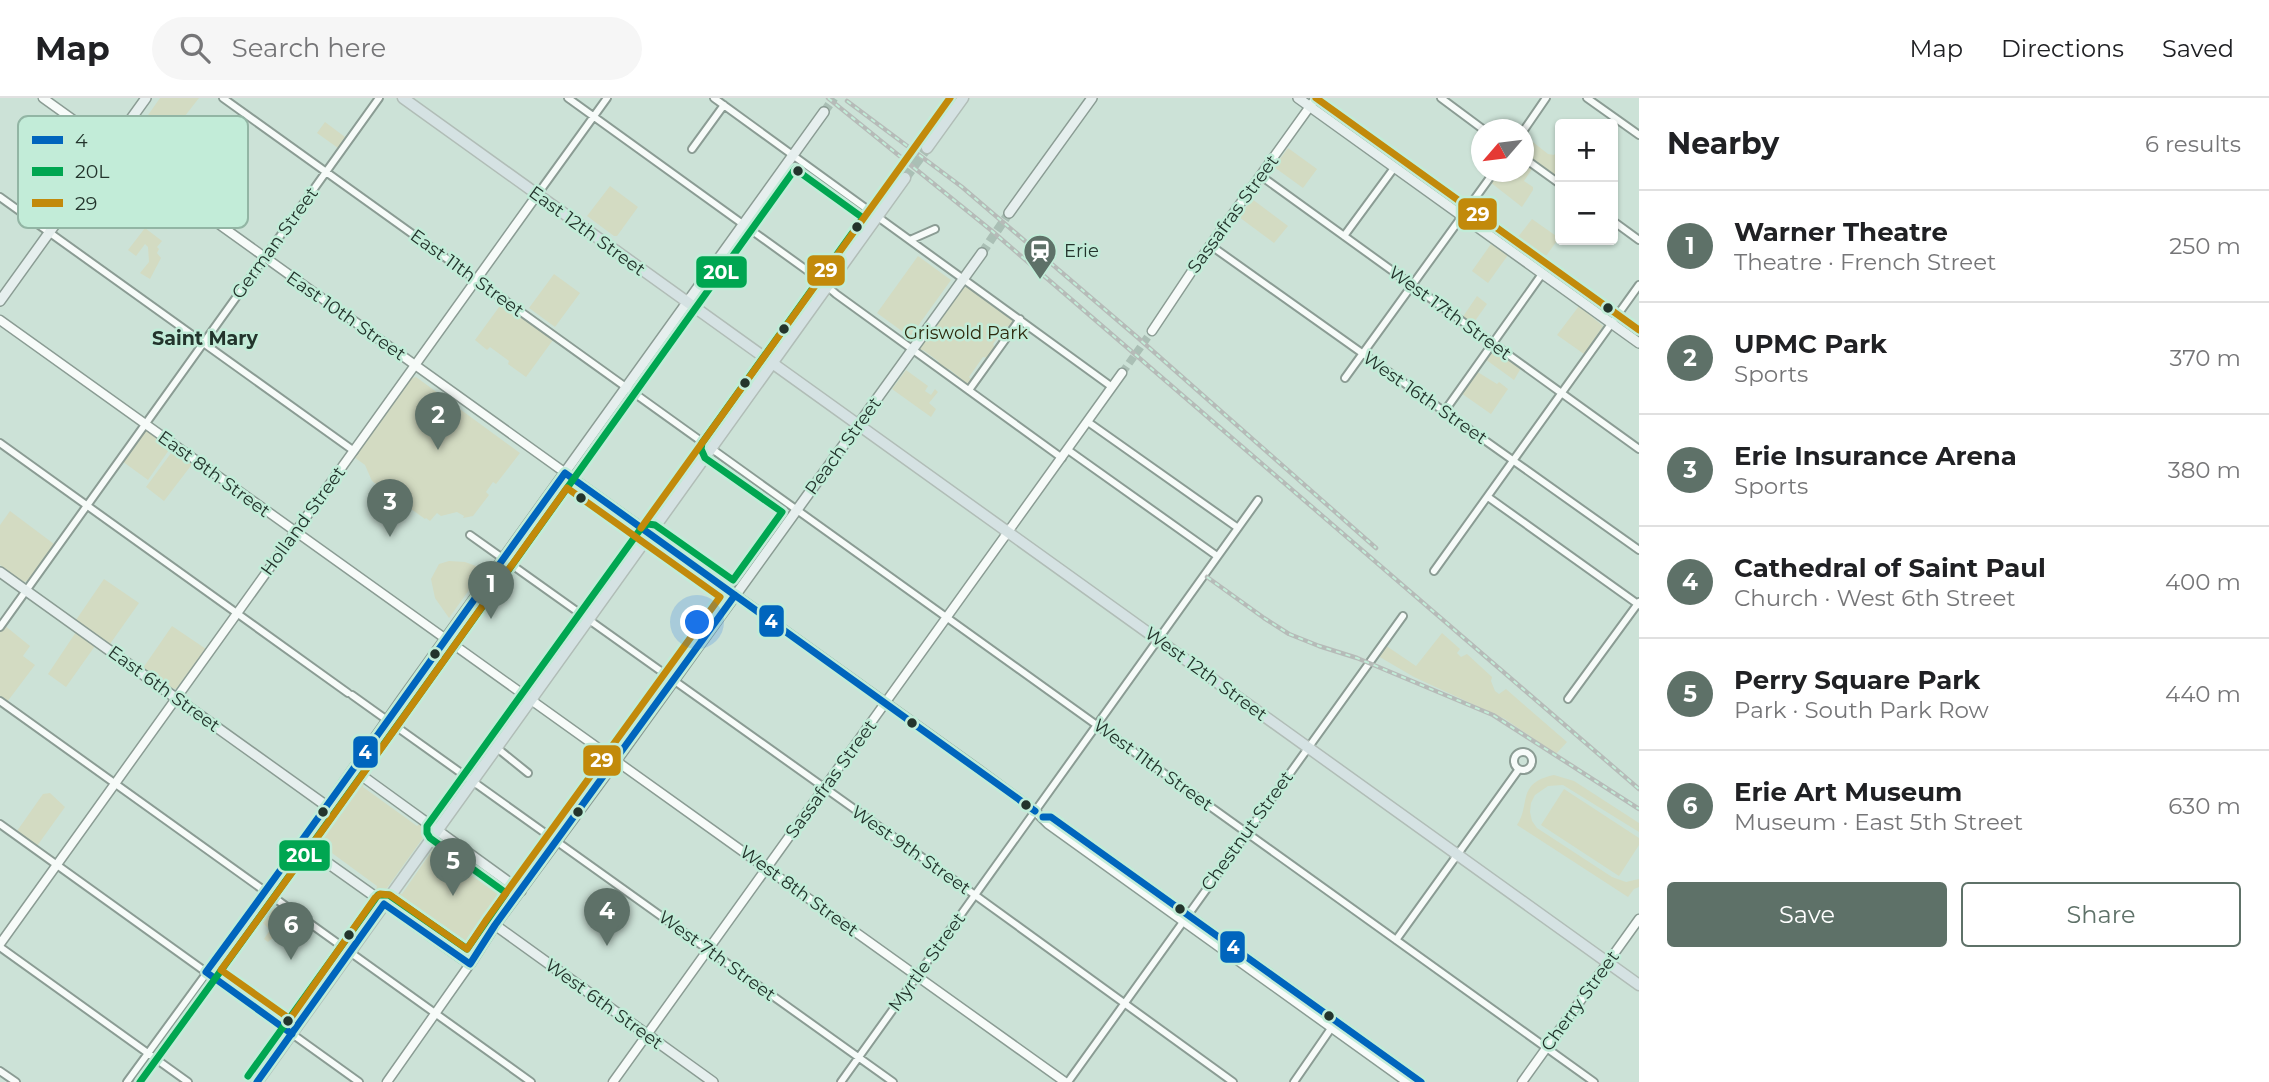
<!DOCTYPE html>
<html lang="en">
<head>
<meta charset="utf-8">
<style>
	:root { --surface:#fff; --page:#f6f6f6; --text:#202124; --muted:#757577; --line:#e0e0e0; --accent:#5e7168 }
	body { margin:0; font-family:Montserrat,sans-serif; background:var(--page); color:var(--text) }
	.controls { position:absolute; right:21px; top:21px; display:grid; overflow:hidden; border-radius:7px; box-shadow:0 2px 5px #0004 }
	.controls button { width:63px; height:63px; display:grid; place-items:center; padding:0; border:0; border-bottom:2px solid var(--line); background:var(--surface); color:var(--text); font:35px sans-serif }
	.compass { position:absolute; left:1471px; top:21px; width:63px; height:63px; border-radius:50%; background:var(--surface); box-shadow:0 2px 5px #0004; rotate:242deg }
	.you { position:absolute; left:698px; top:525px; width:24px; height:24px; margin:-18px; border:5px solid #fff; border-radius:50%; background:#1a73e8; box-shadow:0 0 0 10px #1a73e833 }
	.badge { display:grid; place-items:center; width:46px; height:46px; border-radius:50%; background:var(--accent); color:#fff; font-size:23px; font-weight:700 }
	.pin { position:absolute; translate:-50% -58px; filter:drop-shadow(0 2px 4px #0008) }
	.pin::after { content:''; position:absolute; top:37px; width:24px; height:21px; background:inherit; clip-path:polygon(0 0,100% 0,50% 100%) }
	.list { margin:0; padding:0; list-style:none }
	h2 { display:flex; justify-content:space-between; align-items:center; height:91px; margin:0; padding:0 28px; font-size:30px }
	h2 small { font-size:23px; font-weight:400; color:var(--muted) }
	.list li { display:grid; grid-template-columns:46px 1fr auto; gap:21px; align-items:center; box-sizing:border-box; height:112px; padding:0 28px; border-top:2px solid var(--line) }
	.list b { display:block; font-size:26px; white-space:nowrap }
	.list p { margin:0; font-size:23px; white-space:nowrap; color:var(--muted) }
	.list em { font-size:23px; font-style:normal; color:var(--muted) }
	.actions { display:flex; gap:14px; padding:21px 28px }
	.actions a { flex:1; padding:16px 0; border:2px solid var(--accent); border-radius:7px; text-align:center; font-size:24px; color:var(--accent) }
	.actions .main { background:var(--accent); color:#fff }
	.icon { flex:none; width:38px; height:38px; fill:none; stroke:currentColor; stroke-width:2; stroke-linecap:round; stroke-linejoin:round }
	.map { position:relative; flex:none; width:1639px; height:984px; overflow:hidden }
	header { display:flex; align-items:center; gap:42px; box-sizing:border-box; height:98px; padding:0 35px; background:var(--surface); border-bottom:2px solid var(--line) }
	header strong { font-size:33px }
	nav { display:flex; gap:38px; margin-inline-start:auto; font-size:24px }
	.search { width:490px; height:63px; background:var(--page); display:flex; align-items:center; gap:18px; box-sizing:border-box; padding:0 24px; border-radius:38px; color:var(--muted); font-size:26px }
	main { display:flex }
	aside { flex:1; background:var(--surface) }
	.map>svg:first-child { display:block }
	.green { fill:#d3dbc2 }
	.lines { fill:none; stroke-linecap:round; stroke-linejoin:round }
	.tertiary-tunnel { stroke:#aabfb5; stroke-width:8; stroke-dasharray:8 4; stroke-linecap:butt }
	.secondary-tunnel { stroke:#aabfb5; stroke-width:9; stroke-dasharray:9 4.5; stroke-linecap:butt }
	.primary-tunnel { stroke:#aabfb5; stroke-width:10; stroke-dasharray:10 5; stroke-linecap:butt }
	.minor-casing { stroke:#8b9c94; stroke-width:10 }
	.tertiary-casing { stroke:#8b9c94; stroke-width:11 }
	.secondary-casing { stroke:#8b9c94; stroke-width:12 }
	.primary-casing { stroke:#b1bdb7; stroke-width:13 }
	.minor { stroke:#f7fbf9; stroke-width:6 }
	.tertiary { stroke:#f7fbf9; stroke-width:8 }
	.secondary { stroke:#e6efee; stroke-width:9 }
	.primary { stroke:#d5e2e3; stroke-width:10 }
	.rail-casing { stroke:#b6bbb8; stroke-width:4.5 }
	.rail { stroke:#c2ecd8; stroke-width:2; stroke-dasharray:5; stroke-linecap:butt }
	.bus-1-casing { stroke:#c2ecd8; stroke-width:12 }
	.bus-2-casing { stroke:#c2ecd8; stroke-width:12 }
	.bus-3-casing { stroke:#c2ecd8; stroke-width:12 }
	.bus-1 { stroke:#0065bd; stroke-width:7 }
	.bus-2 { stroke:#00a651; stroke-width:7 }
	.bus-3 { stroke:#c28a0b; stroke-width:7 }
	.bus-dot { fill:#23342c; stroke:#c2ecd8; stroke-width:2.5 }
	.labels { text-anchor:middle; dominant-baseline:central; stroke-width:5; stroke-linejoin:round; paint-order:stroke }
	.street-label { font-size:18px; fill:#23342c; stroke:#c2ecd8 }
	.poi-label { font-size:18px; fill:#23342c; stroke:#c2ecd8; text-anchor:start }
	.park-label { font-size:18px; fill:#2d2a0e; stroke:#c2ecd8 }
	.neighbourhood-label { font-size:19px; font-weight:bold; fill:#23342c; stroke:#c2ecd8 }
	.key { fill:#c2ecd8; stroke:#92b5a4; stroke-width:2 }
	.key-label { font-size:19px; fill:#23342c }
	.line-badge { stroke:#c2ecd8; stroke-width:2.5 }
	.badge-label { font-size:19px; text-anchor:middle; font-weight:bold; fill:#fff }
</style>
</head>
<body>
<header>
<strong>Map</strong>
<div class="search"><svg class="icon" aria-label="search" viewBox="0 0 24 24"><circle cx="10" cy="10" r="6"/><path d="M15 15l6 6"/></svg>Search here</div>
<nav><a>Map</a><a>Directions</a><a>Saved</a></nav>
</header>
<main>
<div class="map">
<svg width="1639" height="984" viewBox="0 0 1639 984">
	<rect width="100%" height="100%" fill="#cce2d7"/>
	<path class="green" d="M 160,0 L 199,0 L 170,37 L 146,20 Z
		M 325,24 L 345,39 L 338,50 L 317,35 Z
		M 1524,37 L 1548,56 L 1554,57 L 1560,50 L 1560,81 L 1524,55 Z
		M 1288,50 L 1317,71 L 1303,90 L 1274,69 Z
		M 1524,65 L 1532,71 L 1524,83 L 1533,89 L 1533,92 L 1522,109 L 1490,84 L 1497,74 L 1524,74 Z
		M 610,88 L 638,109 L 617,138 L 614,138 L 587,118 Z
		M 1252,101 L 1288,128 L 1274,145 L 1239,119 Z
		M 1532,121 L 1559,140 L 1538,169 L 1510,149 Z
		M 145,130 L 162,143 L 157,149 L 159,151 L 157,155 L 161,160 L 150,181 L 140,175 L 149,164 L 148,149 L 145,146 L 136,158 L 128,152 Z
		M 1491,146 L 1508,157 L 1488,185 L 1472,173 Z
		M 918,158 L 951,182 L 910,239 L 877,215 Z
		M 554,176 L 580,195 L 555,229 L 529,210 Z
		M 964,187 L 1014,223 L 1010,229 L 1006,228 L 993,246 L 995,250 L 988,260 L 983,259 L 969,279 L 972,283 L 968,287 L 949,271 L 945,271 L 940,267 L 938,263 L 923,252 L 921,254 L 919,251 Z
		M 1477,198 L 1487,206 L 1472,227 L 1462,220 Z
		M 502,205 L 553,242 L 526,279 L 508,266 L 509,263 L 490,249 L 487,252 L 475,242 Z
		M 1579,208 L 1603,228 L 1584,256 L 1557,237 Z
		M 1493,250 L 1521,270 L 1514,282 L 1485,261 Z
		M 906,272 L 928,288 L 925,293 L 931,297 L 935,291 L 938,294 L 929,305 L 936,311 L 931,319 L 892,291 Z
		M 1476,273 L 1497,286 L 1499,284 L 1508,291 L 1491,316 L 1461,295 Z
		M 416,279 L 520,355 L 496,386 L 493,384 L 486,394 L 489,397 L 473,418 L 463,420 L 464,418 L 457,414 L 441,418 L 437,415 L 430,423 L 426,420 L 425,421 L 372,383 L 365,367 L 354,359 L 409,281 Z
		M 145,332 L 171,349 L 148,382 L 122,363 Z
		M 174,351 L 193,365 L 164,403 L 146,389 Z
		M 10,413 L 54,446 L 28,483 L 23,484 L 0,467 L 0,427 Z
		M 449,463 L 465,464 L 484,471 L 449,520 L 435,500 L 431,481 L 439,466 Z
		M 104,481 L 139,505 L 110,546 L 76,522 Z
		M 4,527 L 30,548 L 23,558 L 35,567 L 7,604 L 0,598 L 0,533 Z
		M 172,528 L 206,551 L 176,591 L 172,590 L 143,570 Z
		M 76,534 L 95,548 L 66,589 L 48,576 Z
		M 1442,535 L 1460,551 L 1457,555 L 1461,559 L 1467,556 L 1492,579 L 1491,583 L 1495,593 L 1499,596 L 1506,591 L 1567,644 L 1556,656 L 1505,621 L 1414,579 L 1378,558 L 1385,547 L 1416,568 Z
		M 1554,677 L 1574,683 L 1639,725 L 1639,734 L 1563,687 L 1548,688 L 1535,697 L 1531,705 L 1530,714 L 1532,723 L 1537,730 L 1612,779 L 1626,784 L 1639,781 L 1639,789 L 1634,791 L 1628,799 L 1517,727 C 1531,706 1516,685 1554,677 Z
		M 357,682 L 364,685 L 363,689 L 417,728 L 421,725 L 428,733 L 382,797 L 376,794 L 377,788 L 321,747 L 317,751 L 312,746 L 315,736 L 318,736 L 351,691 L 352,685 Z
		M 1564,691 L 1639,740 L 1639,747 L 1619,778 L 1541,727 Z
		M 50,695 L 65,709 L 37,748 L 17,733 L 43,696 Z
		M 440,741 L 446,744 L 445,748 L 502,790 L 507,788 L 510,793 L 471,846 L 471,851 L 464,856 L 457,852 L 458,847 L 406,811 L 402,813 L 394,806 L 399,795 L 402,796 Z
		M 266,806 L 296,824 L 288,833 L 284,830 L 268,844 L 264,841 L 270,832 L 257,819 Z"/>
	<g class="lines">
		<path class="tertiary-tunnel" d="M 1122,275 L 1152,233"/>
		<path class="secondary-tunnel" d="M 824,14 L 834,0
			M 982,155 L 1009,115"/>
		<path class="primary-tunnel" d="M 905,80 L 927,50"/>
		<defs>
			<path id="minor" d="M 223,0 L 1594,984
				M 568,0 L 819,181 L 836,196 L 1062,360
				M 714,0 L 1112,289
				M 1441,0 L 1484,32
				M 1587,0 L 1639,37
				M 1524,32 L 1546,0
				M 692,51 L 724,7
				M 1524,60 L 1560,86
				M 1261,78 L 1639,351
				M 537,97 L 607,0
				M 0,99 L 354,353
				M 1613,123 L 1639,142
				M 1344,138 L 1394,70
				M 910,142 L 935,131
				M 1210,147 L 1639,452
				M 1345,280 L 1494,74
				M 969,292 L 1020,221
				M 1444,314 L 1542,176
				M 1088,324 L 1238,430
				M 0,345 L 348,595
				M 1068,352 L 1217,458
				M 1488,399 L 1639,507
				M 470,437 L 975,797 L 1233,984
				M 1434,473 L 1639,187
				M 0,529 L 379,0
				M 352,597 L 893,984
				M 1568,601 L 1639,504
				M 0,603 L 531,984
				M 497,650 L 528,675
				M1514 663a9 9 0 1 1 18 0a9 9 0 1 1-18 0Z
				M 0,726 L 359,984
				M 1396,842 L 1519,671
				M 0,849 L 188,984
				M 0,973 L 16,984
				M 127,984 L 301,746
				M 841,984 L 1258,402
				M 1068,984 L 1403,518
				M 1294,984 L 1332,929"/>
			<path id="tertiary" d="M 43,0 L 978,671 L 1035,713 L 1048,726 L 1407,984
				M 0,222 L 1065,984
				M 1152,233 L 1194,170 L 1316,0
				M 1043,719 L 1051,719 L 1421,984
				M 0,846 L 537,97
				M 387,984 L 470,866
				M 613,984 L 1122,275
				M 1522,984 L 1639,821"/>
			<path id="secondary" d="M 1298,0 L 1639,245
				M 824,14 L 402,601 L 301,746 L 470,866 L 495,827 L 616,663 L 982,155
				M 1009,115 L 1092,0
				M 0,203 L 146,0
				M 0,474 L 328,709
				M 354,672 L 521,793
				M 495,827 L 713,984"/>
			<path id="primary" d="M 403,0 L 1639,887
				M 927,50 L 963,0
				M 257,984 L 905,80"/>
		</defs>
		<use href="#minor" class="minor-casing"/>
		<use href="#tertiary" class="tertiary-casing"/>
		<use href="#secondary" class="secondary-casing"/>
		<use href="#primary" class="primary-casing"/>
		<use href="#minor" class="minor"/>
		<use href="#tertiary" class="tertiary"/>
		<use href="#secondary" class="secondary"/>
		<use href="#primary" class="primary"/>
		<defs>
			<path id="rail" d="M 828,0 L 992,133 L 1639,691
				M 847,3 L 962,89 L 1137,239 L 1376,450
				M 1207,479 L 1264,520 L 1289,536 L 1319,548 L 1357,560 L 1493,617 L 1639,711"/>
		</defs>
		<use href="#rail" class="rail-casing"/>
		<use href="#rail" class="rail"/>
		<defs>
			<path id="bus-1" d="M 1043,719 L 1051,719 L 1421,984
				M 292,936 L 206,874 C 328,709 445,541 565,375 L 1035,713
				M 257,984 L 384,806 L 470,866 L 495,827 L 735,497"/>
			<path id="bus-2" d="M 140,984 C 361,681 577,375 795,71 L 863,120 L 702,345 L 701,351 L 705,360 L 782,414 L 733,482 L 655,427 L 648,426 L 642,429 L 427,728 L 427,735 L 430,740 L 506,795 L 467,851 L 389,797 L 378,797 L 248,978"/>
			<path id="bus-3" d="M 1316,0 L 1639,232
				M 567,390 L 720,499 L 487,821 L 467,851 L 390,797 L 380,796 L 375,800 L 290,921 L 221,872 C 338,713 452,550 567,390 Z
				M 641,430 L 950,0"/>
		</defs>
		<use href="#bus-1" class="bus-1-casing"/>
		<use href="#bus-2" class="bus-2-casing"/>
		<use href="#bus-3" class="bus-3-casing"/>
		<use href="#bus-1" class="bus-1"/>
		<use href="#bus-2" class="bus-2"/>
		<use href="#bus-3" class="bus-3"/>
	</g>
	<defs>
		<symbol id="station-pin" viewBox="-11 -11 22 30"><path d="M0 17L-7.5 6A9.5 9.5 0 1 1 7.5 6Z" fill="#5e7168" stroke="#c2ecd8"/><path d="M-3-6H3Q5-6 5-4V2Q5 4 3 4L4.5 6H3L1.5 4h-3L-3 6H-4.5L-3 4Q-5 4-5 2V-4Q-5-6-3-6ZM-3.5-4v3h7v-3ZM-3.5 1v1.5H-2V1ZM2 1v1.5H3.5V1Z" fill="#fff"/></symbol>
	</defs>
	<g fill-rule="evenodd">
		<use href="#station-pin" x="1021" y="134" width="38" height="52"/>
	</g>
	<g class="bus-dot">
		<circle cx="798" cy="73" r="6"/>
		<circle cx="857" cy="129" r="6"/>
		<circle cx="1608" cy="210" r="6"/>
		<circle cx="784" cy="231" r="6"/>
		<circle cx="745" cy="285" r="6"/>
		<circle cx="581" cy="400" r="6"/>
		<circle cx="435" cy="556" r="6"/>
		<circle cx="912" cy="625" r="6"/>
		<circle cx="1026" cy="707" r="6"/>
		<circle cx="323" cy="714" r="6"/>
		<circle cx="578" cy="714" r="6"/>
		<circle cx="1180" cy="811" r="6"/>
		<circle cx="349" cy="837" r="6"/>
		<circle cx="1329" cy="918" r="6"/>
		<circle cx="288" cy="923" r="6"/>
	</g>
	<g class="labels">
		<g class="street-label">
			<text transform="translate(1233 116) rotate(-54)">Sassafras Street</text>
			<text transform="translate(587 133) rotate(36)">East 12th Street</text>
			<text transform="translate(275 145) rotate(-54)">German Street</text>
			<text transform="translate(467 175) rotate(36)">East 11th Street</text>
			<text transform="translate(1450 215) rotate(36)">West 17th Street</text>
			<text transform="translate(346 218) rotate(35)">East 10th Street</text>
			<text transform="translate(1425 300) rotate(35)">West 16th Street</text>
			<text transform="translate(843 348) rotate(-54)">Peach Street</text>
			<text transform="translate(214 376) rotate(36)">East 8th Street</text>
			<text transform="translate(303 423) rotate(-54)">Holland Street</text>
			<text transform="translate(1206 576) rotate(36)">West 12th Street</text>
			<text transform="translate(164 591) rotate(36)">East 6th Street</text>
			<text transform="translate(1153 667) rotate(36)">West 11th Street</text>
			<text transform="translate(831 681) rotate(-54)">Sassafras Street</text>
			<text transform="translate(1247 733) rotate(-54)">Chestnut Street</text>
			<text transform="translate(911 752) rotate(35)">West 9th Street</text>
			<text transform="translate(799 793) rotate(36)">West 8th Street</text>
			<text transform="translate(717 858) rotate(36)">West 7th Street</text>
			<text transform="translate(927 864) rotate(-54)">Myrtle Street</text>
			<text transform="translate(1580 903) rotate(-54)">Cherry Street</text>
			<text transform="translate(604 906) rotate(36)">West 6th Street</text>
		</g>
		<g class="poi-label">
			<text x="1064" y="153">Erie</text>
		</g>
		<g class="park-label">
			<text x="966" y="235">Griswold Park</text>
		</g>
		<g class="neighbourhood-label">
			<text x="205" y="240">Saint Mary</text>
		</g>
	</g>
	<rect x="18" y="18" width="230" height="112" rx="10" class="key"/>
	<rect x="32" y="38" width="31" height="8" fill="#0065bd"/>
	<rect x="32" y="69" width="31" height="9" fill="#00a651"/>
	<rect x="32" y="101" width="31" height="8" fill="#c28a0b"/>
	<g class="key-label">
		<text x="75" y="49">4</text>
		<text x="75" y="80">20L</text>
		<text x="75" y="112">29</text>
	</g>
	<g class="line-badge">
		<rect x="1457" y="99" width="41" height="34" rx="7" fill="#c28a0b"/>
		<rect x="806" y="156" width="40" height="33" rx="7" fill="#c28a0b"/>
		<rect x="695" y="157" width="53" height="34" rx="7" fill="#00a651"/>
		<rect x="758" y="506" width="27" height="34" rx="7" fill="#0065bd"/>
		<rect x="352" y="637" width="27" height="34" rx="7" fill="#0065bd"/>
		<rect x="582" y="646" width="40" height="33" rx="7" fill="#c28a0b"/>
		<rect x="278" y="741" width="53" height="33" rx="7" fill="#00a651"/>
		<rect x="1219" y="832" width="27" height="34" rx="7" fill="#0065bd"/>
	</g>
	<g class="badge-label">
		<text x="1478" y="123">29</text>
		<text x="826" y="179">29</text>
		<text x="721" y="181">20L</text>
		<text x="771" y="530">4</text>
		<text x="365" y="661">4</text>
		<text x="602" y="669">29</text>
		<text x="304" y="764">20L</text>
		<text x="1233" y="856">4</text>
	</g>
</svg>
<div class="controls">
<button>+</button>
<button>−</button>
</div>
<svg class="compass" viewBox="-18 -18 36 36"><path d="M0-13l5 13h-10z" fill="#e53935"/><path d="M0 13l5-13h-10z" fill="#757577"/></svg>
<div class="you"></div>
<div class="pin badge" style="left:491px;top:521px">1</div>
<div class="pin badge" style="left:438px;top:352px">2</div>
<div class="pin badge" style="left:390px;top:439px">3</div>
<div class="pin badge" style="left:607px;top:848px">4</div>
<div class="pin badge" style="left:453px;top:798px">5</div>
<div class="pin badge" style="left:291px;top:862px">6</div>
</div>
<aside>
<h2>Nearby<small>6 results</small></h2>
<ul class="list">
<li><span class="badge">1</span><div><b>Warner Theatre</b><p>Theatre · French Street</p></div><em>250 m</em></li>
<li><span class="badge">2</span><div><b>UPMC Park</b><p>Sports</p></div><em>370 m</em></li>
<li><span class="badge">3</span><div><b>Erie Insurance Arena</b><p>Sports</p></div><em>380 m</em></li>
<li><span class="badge">4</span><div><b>Cathedral of Saint Paul</b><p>Church · West 6th Street</p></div><em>400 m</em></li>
<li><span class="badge">5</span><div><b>Perry Square Park</b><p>Park · South Park Row</p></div><em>440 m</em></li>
<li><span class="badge">6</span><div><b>Erie Art Museum</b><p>Museum · East 5th Street</p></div><em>630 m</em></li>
</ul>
<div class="actions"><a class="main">Save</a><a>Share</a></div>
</aside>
</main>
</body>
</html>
